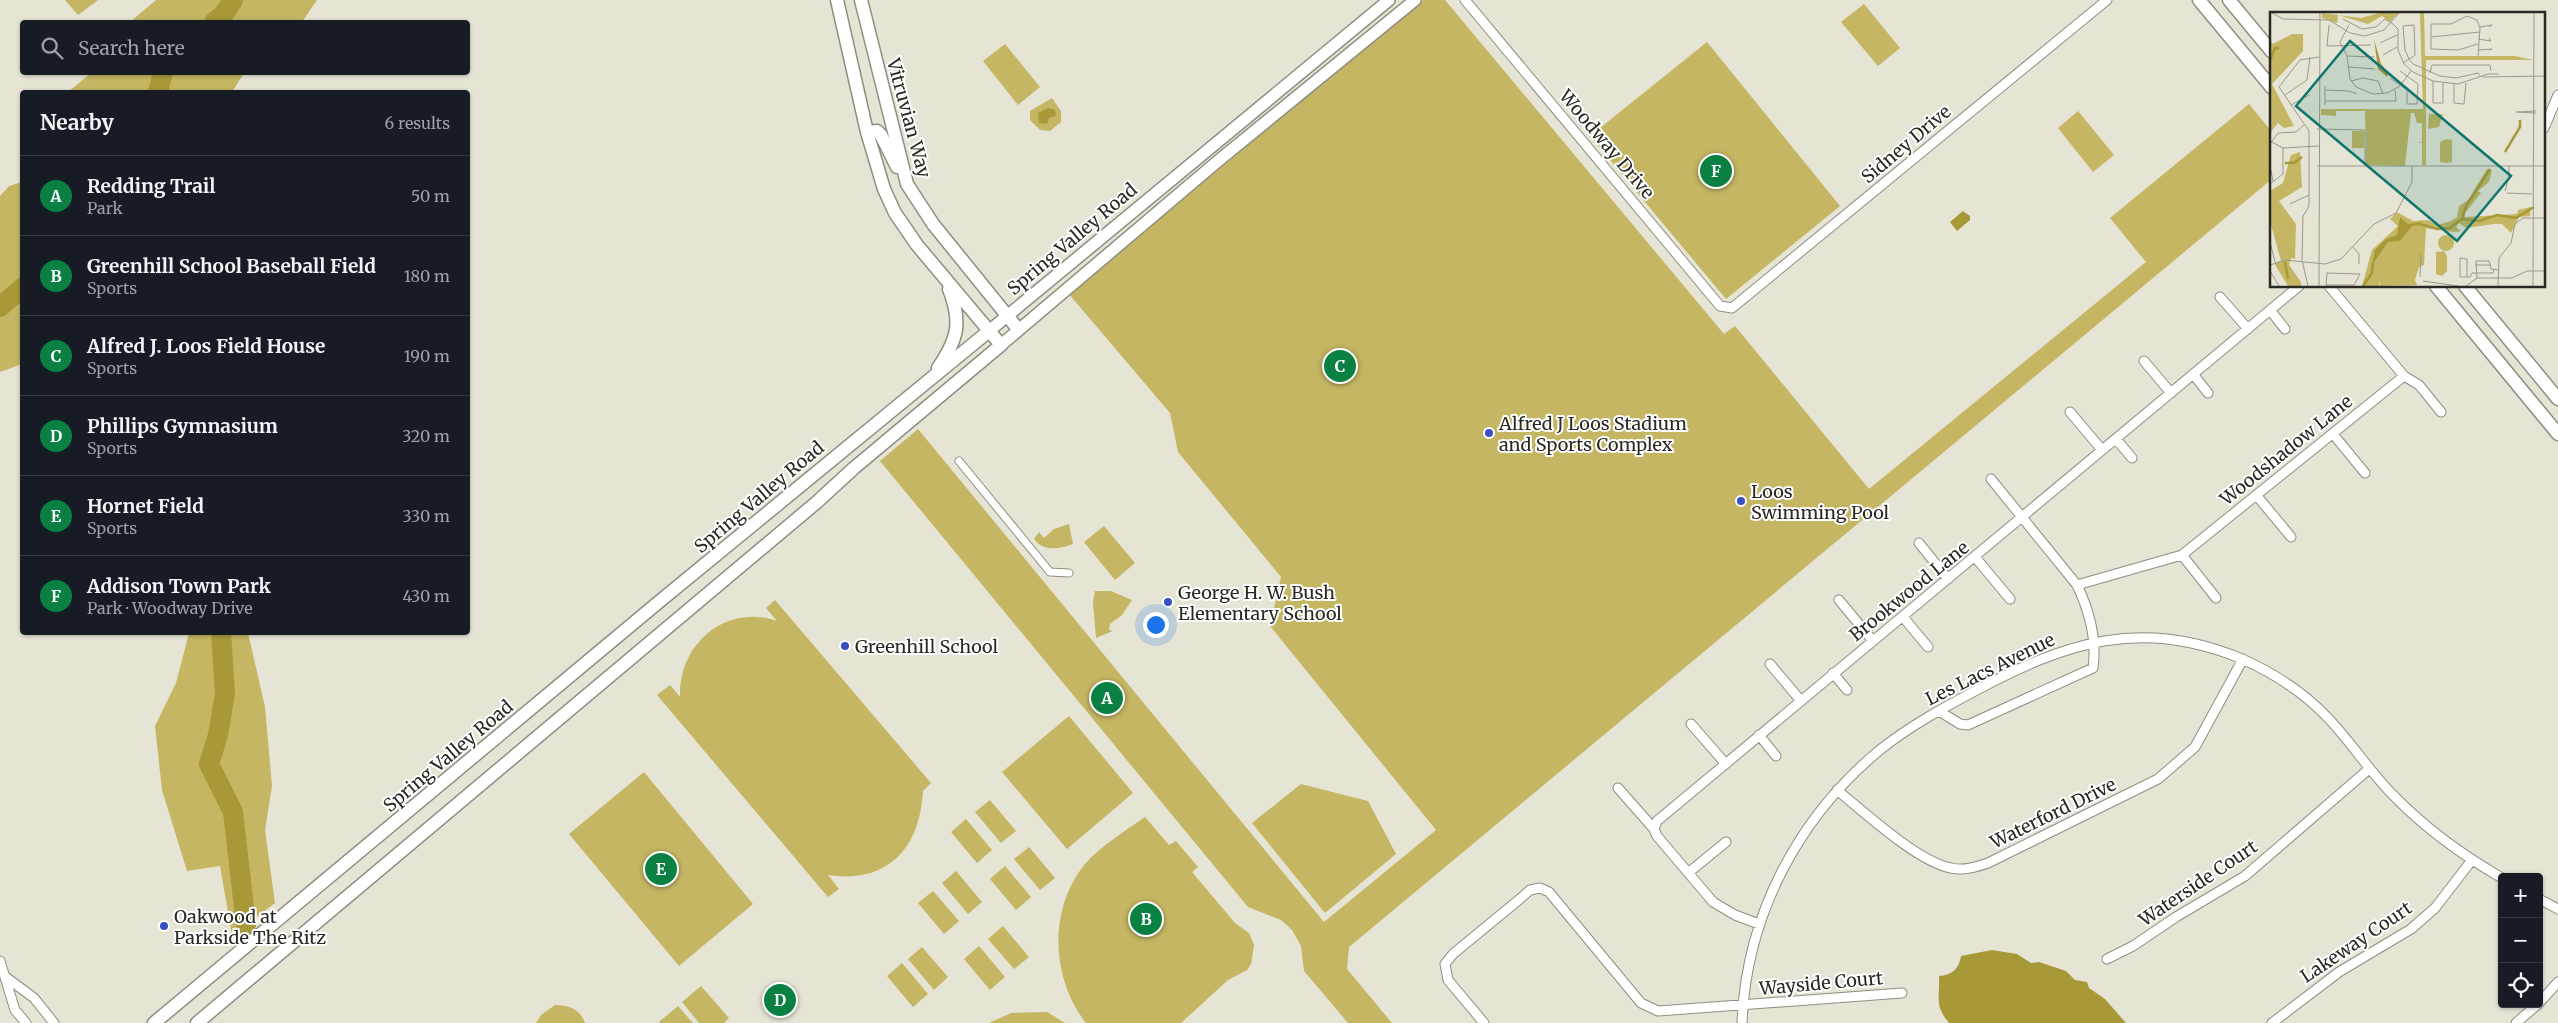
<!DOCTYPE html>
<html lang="en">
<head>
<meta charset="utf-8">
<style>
	:root { --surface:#171b24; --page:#20242c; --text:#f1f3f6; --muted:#9ea1a6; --line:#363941; --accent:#0b8043 }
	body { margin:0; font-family:Merriweather,serif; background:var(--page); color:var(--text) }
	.controls { position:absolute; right:15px; bottom:15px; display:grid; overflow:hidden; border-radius:5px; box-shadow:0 1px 4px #0004 }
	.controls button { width:45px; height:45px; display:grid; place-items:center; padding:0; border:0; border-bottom:1px solid var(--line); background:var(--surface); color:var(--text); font:25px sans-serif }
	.you { position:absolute; left:1155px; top:624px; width:18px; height:18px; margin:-12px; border:4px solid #fff; border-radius:50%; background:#1a73e8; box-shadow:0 0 0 8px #1a73e833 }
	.badge { display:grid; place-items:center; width:32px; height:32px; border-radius:50%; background:var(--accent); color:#fff; font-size:16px; font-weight:700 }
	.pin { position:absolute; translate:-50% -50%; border:2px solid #fff; box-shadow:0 1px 5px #0006 }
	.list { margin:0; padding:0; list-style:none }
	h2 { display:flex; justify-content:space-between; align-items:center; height:65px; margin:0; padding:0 20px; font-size:21px }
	h2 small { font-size:16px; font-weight:400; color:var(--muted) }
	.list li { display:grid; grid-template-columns:32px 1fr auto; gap:15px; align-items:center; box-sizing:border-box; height:80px; padding:0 20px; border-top:1px solid var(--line) }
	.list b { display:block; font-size:19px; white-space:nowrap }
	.list p { margin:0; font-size:16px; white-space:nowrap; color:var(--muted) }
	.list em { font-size:16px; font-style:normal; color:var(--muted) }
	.icon { flex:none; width:28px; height:28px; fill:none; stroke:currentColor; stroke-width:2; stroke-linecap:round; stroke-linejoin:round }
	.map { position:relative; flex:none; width:2558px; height:1023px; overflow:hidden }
	.search { position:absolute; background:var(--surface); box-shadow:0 1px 4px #0004; left:20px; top:20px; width:450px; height:55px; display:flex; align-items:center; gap:12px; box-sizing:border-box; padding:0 18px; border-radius:5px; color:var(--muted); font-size:19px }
	.panel { position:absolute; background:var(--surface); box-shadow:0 1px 4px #0004; left:20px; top:90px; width:450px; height:545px; border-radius:5px }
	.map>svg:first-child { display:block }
	.green { fill:#c4b662 }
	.water { fill:#a89938 }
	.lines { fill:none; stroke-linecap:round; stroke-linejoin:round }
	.river { stroke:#a89938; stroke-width:20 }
	.pedestrian-casing { stroke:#908e81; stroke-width:9 }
	.minor-casing { stroke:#908e81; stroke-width:11 }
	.tertiary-casing { stroke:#908e81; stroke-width:14 }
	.secondary-casing { stroke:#908e81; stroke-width:15 }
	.pedestrian { stroke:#fff; stroke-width:7 }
	.minor { stroke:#fff; stroke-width:9 }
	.tertiary { stroke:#fff; stroke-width:11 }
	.secondary { stroke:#fff; stroke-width:12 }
	.poi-dot { fill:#394ec0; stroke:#fff; stroke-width:2 }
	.labels { text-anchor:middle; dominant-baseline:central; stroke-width:4; stroke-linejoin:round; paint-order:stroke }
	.street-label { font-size:18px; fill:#292822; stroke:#fff }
	.poi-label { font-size:18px; fill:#292822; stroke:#fff; text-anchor:start }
	.inset-river { fill:none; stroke:#a89938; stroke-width:2.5 }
	.inset-road { fill:none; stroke:#9a998d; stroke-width:1 }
	.view { fill:#0f766e; fill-opacity:0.15; stroke:#0f766e; stroke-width:2.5 }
	.inset-edge { fill:none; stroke:#292822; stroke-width:2.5 }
</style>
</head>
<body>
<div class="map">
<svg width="2558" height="1023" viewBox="0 0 2558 1023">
	<rect width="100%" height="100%" fill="#e6e4d5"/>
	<path class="green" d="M 65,0 L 98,0 L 78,15 Z
		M 156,0 L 317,0 L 302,22 L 130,22 Z
		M 1423,0 L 1445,0 L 1724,334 L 1735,326 L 1869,489 L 2146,262 L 2110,218 L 2249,104 L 2272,132 L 2272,179 L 1349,947 L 1347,969 L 1392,1023 L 1348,1023 L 1304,971 L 1301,946 L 1292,930 L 1281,920 L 1248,907 L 880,461 L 918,429 L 1324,922 L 1436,830 L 1270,626 L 1281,577 L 1178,452 L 1170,413 L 1068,293 Z
		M 1864,4 L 1900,48 L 1878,66 L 1841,22 Z
		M 1707,42 L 1840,206 L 1726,299 L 1590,136 Z
		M 1005,44 L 1040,87 L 1018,105 L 983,61 Z
		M 91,73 L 91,72 L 244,73 L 232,92 L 68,92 Z
		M 1052,98 L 1061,111 L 1061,122 L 1050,131 L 1040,130 L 1030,120 L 1030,111 Z
		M 2078,111 L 2114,155 L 2093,172 L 2058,128 Z
		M 22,182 L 22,364 L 0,372 L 0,196 L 9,186 Z
		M 1069,524 L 1073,544 C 1060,549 1043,552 1034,539 L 1039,532 L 1044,538 L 1054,529 Z
		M 1104,526 L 1135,563 L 1115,580 L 1084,542 Z
		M 1095,591 L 1111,591 L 1132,600 L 1122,615 L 1110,624 L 1109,630 L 1113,631 L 1096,638 L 1093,602 Z
		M 775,600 L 931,783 L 923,791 C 920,848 888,884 828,875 L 839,889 L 828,897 L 657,695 L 670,685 L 680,697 C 678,644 726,603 777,621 L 766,608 Z
		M 189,633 L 248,633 L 265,707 L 272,786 L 265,830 L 275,903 L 232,935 L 220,866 L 187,871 L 162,790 L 155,726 L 176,683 Z
		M 1069,716 L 1133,793 L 1067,849 L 1002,772 Z
		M 644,772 L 753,904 L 679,966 L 569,834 Z
		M 1301,784 L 1368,801 L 1396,854 L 1325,913 L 1252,823 Z
		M 990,800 L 1016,831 L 1001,843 L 975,812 Z
		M 1145,817 L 1169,845 L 1176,841 L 1198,867 L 1192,872 L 1235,923 L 1249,933 L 1254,945 L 1251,964 L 1247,970 L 1228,980 L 1181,1023 L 1086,1023 C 1051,979 1048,909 1085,864 C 1102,845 1125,831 1145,817 Z
		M 966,819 L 992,850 L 977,863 L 951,832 Z
		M 1029,847 L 1055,878 L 1040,890 L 1014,859 Z
		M 1005,866 L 1031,897 L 1016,910 L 990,879 Z
		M 956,871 L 982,902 L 968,914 L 942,883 Z
		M 933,891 L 959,921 L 944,934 L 918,903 Z
		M 1003,926 L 1029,957 L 1014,969 L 988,939 Z
		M 979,946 L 1005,977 L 990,990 L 964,959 Z
		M 922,947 L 948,977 L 934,990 L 908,959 Z
		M 902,963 L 928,994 L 913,1007 L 887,976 Z
		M 701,986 L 729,1018 L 724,1023 L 699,1023 L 682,1002 Z
		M 555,1005 C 569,1005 580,1009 585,1023 L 536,1023 L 541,1015 Z
		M 678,1006 L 693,1023 L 660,1023 L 659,1022 Z
		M 1047,1012 L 1065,1023 L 989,1023 L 1011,1013 Z"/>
	<path class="water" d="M 1048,108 L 1055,110 L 1056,116 L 1049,118 L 1047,124 L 1039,123 L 1038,113 Z
		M 1963,211 L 1970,216 L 1970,220 L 1957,231 L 1950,222 Z
		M 1992,950 L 2017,954 L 2031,963 L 2039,962 L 2066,971 L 2075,980 L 2087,982 L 2089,988 L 2105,999 L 2126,1023 L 1949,1023 C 1934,1005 1940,998 1939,976 C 1952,975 1959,969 1961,956 Z"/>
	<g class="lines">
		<path class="river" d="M 214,22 L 224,14 L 233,0
			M 158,92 L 163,72
			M 0,307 L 22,288
			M 221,632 L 225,693 L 218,735 L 209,764 L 233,812 L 246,925"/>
		<defs>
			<path id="pedestrian" d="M 959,461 L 1050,572 L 1069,573"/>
			<path id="minor" d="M 1465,0 L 1720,306 L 1732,308 L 2107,0
				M 2544,128 L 2558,95
				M 2329,286 L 2404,376 L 2419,385 L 2441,412
				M 2220,297 L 2248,329
				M 2270,310 L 2285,329
				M 2144,361 L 2171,393
				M 2193,374 L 2208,393
				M 2070,412 L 2102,450
				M 2333,434 L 2365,473
				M 2116,439 L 2132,458
				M 2257,496 L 2291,537
				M 1919,543 L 1948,579
				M 2182,555 L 2216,598
				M 1975,557 L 2010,599
				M 2077,585 L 2182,555 L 2404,376
				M 1839,600 L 1873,641
				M 1903,617 L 1928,647
				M 1770,664 L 1801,701
				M 1833,673 L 1847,690
				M 1939,711 L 1960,724 L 1968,725 L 2093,668 C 2097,639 2089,610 2077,585 L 1991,479
				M 1691,724 L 1725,763
				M 1759,735 L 1776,756
				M 1618,788 L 1654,829
				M 1837,790 C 1864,812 1918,862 1951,868 C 1964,871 1976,867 1988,863 L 2158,779 L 2195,747 L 2243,659
				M 1688,873 L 1726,842
				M 2539,899 L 2558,909
				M 1759,924 L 1735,915 L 1713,902 L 1657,836 L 1654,829 L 1657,821 L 2299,286
				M 2107,959 L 2133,946 L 2176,917 L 2245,876 L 2369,769
				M 0,961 L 15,1010 L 26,1023
				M 7,978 L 34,998 L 54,1023
				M 2539,1003 L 2558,982
				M 1484,1023 L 1448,980 L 1445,964 L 1453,954 L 1521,898 L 1530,890 L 1540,888 L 1549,892 L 1641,1003 L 1658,1011 L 1902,993
				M 1742,1023 C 1746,916 1798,817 1881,749 C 1910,726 1943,708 1975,691 C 2066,642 2142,617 2242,659 C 2274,673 2304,693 2328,718 C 2351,742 2369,771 2393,795 C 2425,828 2462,855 2502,878
				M 2272,1023 L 2339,972 L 2411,929 L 2435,908 L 2472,860
				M 2516,1023 L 2538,1004"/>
			<path id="tertiary" d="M 989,331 L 1389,0
				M 1001,345 L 1218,161 L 1415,0"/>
			<path id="secondary" d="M 861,0 L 907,184 L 933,224 L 1018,329
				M 2199,0 L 2272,88
				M 2229,0 L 2272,52
				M 867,132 L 877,131 L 881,135 L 897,167
				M 2436,286 L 2558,434
				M 2465,286 L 2558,399
				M 938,368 C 958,339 962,322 949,289
				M 154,1023 L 660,601 L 989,331
				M 197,1023 L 817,502 L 854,468 L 1001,345 L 917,245 L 895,213 L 884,189 L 867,132 L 837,0"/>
		</defs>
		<use href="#pedestrian" class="pedestrian-casing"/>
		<use href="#minor" class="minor-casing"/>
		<use href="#tertiary" class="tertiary-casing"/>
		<use href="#secondary" class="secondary-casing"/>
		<use href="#pedestrian" class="pedestrian"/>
		<use href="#minor" class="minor"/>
		<use href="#tertiary" class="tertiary"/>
		<use href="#secondary" class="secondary"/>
	</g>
	<g class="poi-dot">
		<circle cx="1489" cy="433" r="5"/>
		<circle cx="1741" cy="501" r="5"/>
		<circle cx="1168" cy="602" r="5"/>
		<circle cx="845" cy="646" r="5"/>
		<circle cx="164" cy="926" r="5"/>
	</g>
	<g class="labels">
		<g class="street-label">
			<text transform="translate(909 118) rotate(75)">Vitruvian Way</text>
			<text transform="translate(1607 144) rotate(50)">Woodway Drive</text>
			<text transform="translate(1906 144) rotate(-40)">Sidney Drive</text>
			<text transform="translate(1072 239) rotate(-40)">Spring Valley Road</text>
			<text transform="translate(2286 450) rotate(-39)">Woodshadow Lane</text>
			<text transform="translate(759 497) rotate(-40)">Spring Valley Road</text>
			<text transform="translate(1909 591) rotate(-39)">Brookwood Lane</text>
			<text transform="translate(1990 669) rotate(-26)">Les Lacs Avenue</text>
			<text transform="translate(448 756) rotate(-40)">Spring Valley Road</text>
			<text transform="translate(2053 813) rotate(-26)">Waterford Drive</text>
			<text transform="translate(2198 883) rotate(-34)">Waterside Court</text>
			<text transform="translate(2356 942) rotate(-34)">Lakeway Court</text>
			<text transform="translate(1821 983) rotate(-5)">Wayside Court</text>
		</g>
		<g class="poi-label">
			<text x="1499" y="423">Alfred J Loos Stadium<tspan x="1499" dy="21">and Sports Complex</tspan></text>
			<text x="1751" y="491">Loos<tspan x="1751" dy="21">Swimming Pool</tspan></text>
			<text x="1178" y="592">George H. W. Bush<tspan x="1178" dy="21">Elementary School</tspan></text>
			<text x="855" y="646">Greenhill School</text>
			<text x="174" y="916">Oakwood at<tspan x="174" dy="21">Parkside The Ritz</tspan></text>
		</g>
	</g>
	<g transform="translate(2270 12)">
		<rect width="275" height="275" fill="#e6e4d5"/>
		<path d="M 52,1 L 91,6 L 109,1 L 128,1 L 120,10 L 112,4 L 98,12 L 68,3 L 67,11 L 52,6 ZM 150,1 L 154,1 L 155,44 L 245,44 L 263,48 L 156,48 L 156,153 L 152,153 L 152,131 L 148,131 L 152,130 L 152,111 L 147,111 L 144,101 L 141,101 L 135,154 L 96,153 L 95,99 L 66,99 L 66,104 L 51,103 L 51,97 L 153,97 ZM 22,22 L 33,22 L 33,39 L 2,72 L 24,114 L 14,116 L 8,111 L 0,121 L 0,28 L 3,32 ZM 159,102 L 173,102 L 169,115 L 158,117 ZM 82,119 L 94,119 L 94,136 L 82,136 ZM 176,127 L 182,128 L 182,150 L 176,151 L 170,150 L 170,130 ZM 30,140 L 32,175 L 9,189 L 26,212 L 25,247 L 21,246 L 19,253 L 31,270 L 31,274 L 18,274 L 4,251 L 11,249 L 0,209 L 0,179 L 13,171 L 21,143 ZM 217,157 L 222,158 L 219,170 L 208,179 L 211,181 L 195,201 L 195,205 L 247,202 L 248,198 L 261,195 L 260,204 L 249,205 L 241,221 L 232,212 L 224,212 L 196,216 L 189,211 L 186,215 L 191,219 L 184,220 L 156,216 L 154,253 L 149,255 L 145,268 L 147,273 L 110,274 L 109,268 L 109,274 L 92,274 L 102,238 L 128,214 L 120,207 L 127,200 L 143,209 L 158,208 L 167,213 L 181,209 L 187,205 L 189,194 L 198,188 ZM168 231a8 8 0 1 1 16 0a8 8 0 1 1-16 0ZM 174,239 L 177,244 L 177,259 L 172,264 L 166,262 L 166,240 Z" fill="#c4b662"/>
		<path d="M 104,27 L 111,52 L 119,61 L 117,65 L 108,57 ZM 130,205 L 138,212 L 150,210 L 152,213 L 142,214 L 130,229 L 118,230 L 102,253 L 105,238 L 116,227 L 127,223 Z" fill="#a89938"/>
		<path class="inset-river" d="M 0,48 L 5,36 L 9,36M 235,140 L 250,115 L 250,108M 15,151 L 24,151 L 32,145M 192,207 L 196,194 L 220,157M 150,212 L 167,217 L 180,216 L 192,207 L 209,209 L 227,203 L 246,206 L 264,195M 15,250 L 18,267M 93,274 L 102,261 L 103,250"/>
		<path class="inset-road" d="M 2,1 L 13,7 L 59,8 L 80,21 L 95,24 L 114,18 L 129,1M 73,7 L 92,17 L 106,15 L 115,7 L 123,12 L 128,17 L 128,38 L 134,52 L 143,60 L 163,69 L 188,72 L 218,62 L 229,62M 207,8 L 197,4 L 181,12 L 161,12 L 161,37 L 188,38 L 208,32M 207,8 L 210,16 L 208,45M 59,13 L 57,34 L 101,33M 79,13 L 70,30 L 77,44 L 80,67 L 86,75 L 103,82 L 117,81 L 130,74 L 141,59M 210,15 L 222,13 L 219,15M 161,25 L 210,20M 208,27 L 221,29 L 219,26M 110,31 L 127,23M 208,38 L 222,37 L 219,38M 113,43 L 127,35M 77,44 L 104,45M 133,51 L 139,47 L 144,44 L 145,43 L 144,13 L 133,14 L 135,38 L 139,47 L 143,52 L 170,64 L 186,66 L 208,61 L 211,65M 79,55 L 105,57M 160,61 L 162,53 L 220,53 L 221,59M 213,65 L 275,64M 120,66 L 137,78 L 137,92 L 147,92 L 148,72 L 130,59M 81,69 L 93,66 L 108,69 L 113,82M 163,69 L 163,91 L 173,91 L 173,71M 184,72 L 184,91 L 194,92 L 196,71M 56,78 L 79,79 L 87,82M 15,83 L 37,68 L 40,45M 56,89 L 126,89 L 125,78M 21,93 L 39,83M 55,93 L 55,74M 246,100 L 266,101M 247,100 L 266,99M 47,117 L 95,118 L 95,154M 0,129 L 13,136 L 49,134M 0,132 L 8,121 L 26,120 L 34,113M 0,154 L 3,169M 47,154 L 142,154M 0,172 L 13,162 L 13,136M 235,179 L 239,164 L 239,154M 237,181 L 262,182M 20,192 L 39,183M 0,230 L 5,250M 83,235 L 89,242 L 89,252M 0,253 L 15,248 L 55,252 L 71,247 L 104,212 L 126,201 L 142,170 L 142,154 L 275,154M 205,253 L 221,253M 0,259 L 9,274M 150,265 L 151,242M 197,265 L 197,247 L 190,246 L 190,265 L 200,265 L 202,261 L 223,261 L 224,258M 207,266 L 206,249 L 219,249 L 221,257 L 229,258M 153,269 L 188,274M 38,274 L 32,248 L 33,204 L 39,194 L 39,119 L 9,75 L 30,48 L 49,45M 49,274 L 50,1M 56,274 L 56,273 L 57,262 L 57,261 L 90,262 L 84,273 L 56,273M 196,274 L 207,266 L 242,266 L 257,259 L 275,259M 228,274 L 229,246 L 241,231 L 245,212 L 253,206 L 275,206M 263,274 L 264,1"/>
		<path class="view" d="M 80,29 L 241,164 L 187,229 L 26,94 Z"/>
		<rect width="275" height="275" class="inset-edge"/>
	</g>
</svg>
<div class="controls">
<button>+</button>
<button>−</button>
<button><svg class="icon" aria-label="locate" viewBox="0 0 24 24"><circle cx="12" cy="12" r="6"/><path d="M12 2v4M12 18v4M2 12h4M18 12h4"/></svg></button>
</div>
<div class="you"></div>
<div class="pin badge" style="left:1107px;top:698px">A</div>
<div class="pin badge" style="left:1146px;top:919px">B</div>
<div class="pin badge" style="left:1340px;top:366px">C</div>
<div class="pin badge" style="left:780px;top:1000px">D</div>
<div class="pin badge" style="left:661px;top:869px">E</div>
<div class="pin badge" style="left:1716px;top:171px">F</div>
<div class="search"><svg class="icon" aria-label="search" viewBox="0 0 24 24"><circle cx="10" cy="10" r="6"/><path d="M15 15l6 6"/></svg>Search here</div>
<section class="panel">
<h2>Nearby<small>6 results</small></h2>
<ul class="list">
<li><span class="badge">A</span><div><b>Redding Trail</b><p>Park</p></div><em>50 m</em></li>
<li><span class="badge">B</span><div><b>Greenhill School Baseball Field</b><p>Sports</p></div><em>180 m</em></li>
<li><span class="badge">C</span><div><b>Alfred J. Loos Field House</b><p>Sports</p></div><em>190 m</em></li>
<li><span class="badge">D</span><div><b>Phillips Gymnasium</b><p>Sports</p></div><em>320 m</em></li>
<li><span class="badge">E</span><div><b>Hornet Field</b><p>Sports</p></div><em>330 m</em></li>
<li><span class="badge">F</span><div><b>Addison Town Park</b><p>Park · Woodway Drive</p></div><em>430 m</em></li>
</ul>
</section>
</div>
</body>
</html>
